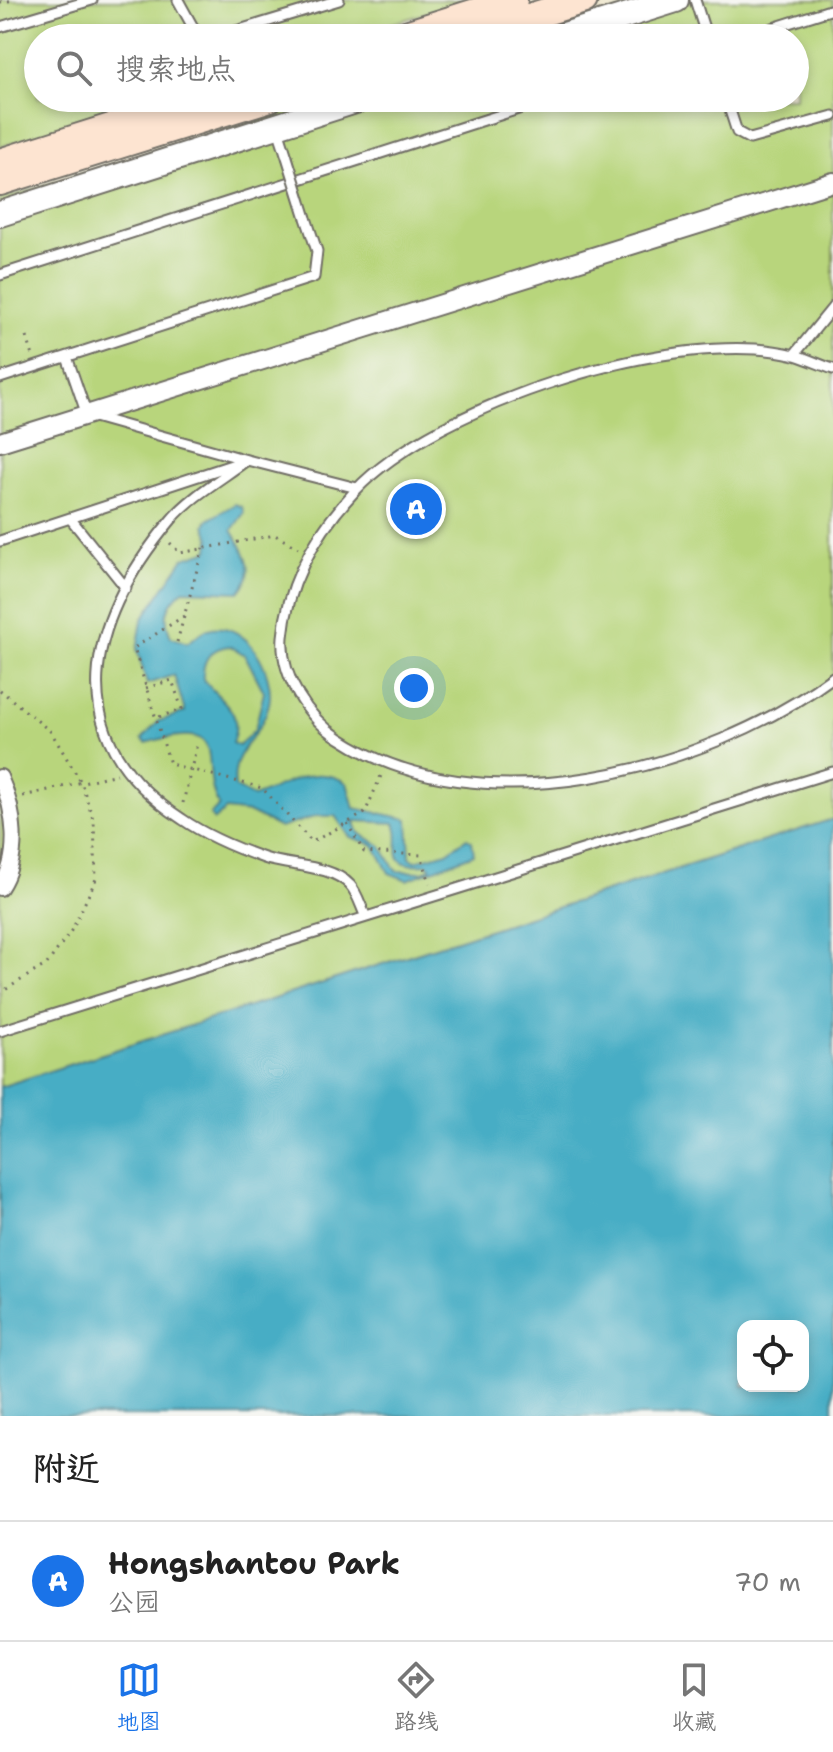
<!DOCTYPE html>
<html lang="zh">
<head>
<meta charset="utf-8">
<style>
	:root { --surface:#fff; --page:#f6f6f6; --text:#222; --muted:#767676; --line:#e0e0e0; --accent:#1a73e8 }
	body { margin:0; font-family:"Shantell Sans","LXGW WenKai TC",sans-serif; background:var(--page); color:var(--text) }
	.controls { position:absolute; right:24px; bottom:24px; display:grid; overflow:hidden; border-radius:16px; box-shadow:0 4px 12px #0003 }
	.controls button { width:72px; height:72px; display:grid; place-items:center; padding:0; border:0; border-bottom:2px solid var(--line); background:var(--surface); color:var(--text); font:40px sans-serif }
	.you { position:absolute; left:414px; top:688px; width:28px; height:28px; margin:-20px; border:6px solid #fff; border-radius:50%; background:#1a73e8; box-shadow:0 0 0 12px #1a73e833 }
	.badge { display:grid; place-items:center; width:52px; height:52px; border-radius:50%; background:var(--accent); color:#fff; font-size:26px; font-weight:700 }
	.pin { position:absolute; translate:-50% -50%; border:4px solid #fff; box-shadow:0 2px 8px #0006 }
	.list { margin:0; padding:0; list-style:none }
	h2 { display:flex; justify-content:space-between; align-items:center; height:104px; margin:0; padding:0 32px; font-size:34px }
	h2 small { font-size:26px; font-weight:400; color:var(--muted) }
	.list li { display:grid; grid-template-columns:52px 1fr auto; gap:24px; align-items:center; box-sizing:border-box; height:120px; padding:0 32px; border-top:2px solid var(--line) }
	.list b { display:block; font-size:30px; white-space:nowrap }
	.list p { margin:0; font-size:26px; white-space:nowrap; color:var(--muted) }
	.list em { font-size:26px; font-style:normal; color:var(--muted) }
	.icon { flex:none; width:44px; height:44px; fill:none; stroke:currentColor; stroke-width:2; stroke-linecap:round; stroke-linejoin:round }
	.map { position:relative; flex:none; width:833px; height:1416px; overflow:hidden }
	.search { position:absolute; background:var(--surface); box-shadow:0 4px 12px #0003; left:24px; right:24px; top:24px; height:88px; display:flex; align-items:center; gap:20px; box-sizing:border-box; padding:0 28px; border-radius:44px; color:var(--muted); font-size:30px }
	.sheet { height:224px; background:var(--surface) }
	nav { display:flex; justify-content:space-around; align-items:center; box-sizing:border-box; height:112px; border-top:2px solid var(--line); background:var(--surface); font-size:22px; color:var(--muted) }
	nav a { display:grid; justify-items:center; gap:4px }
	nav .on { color:var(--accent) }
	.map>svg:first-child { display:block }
	.green { fill:#b8d57b; stroke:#728053; stroke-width:2 }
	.water { fill:#46adc5; stroke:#386c78; stroke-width:2; fill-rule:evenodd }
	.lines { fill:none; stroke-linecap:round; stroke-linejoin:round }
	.service-casing { stroke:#706d65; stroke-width:13 }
	.pedestrian-casing { stroke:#706d65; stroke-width:18 }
	.minor-casing { stroke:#706d65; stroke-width:22 }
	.tertiary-casing { stroke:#706d65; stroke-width:28 }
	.secondary-casing { stroke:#706d65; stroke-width:30 }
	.path { stroke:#706d65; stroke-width:3; stroke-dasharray:2 6; stroke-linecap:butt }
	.service { stroke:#fff; stroke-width:9 }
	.pedestrian { stroke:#fff; stroke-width:14 }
	.minor { stroke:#fff; stroke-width:18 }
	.tertiary { stroke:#fff; stroke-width:24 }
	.secondary { stroke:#fde4d1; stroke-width:26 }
	.service-bridge-casing { stroke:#706d65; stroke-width:13; stroke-linecap:butt }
	.service-bridge { stroke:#fff; stroke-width:9 }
</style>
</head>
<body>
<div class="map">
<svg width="833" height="1416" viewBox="0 0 833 1416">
	<rect width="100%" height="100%" fill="#f6f6f2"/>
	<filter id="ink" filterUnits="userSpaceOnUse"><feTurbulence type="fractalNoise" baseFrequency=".0125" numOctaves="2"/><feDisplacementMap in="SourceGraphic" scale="16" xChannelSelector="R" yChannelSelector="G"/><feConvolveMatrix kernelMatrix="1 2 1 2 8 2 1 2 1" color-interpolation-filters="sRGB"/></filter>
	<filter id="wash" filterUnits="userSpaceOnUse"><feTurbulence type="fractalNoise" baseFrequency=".006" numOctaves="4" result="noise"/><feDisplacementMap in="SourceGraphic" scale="32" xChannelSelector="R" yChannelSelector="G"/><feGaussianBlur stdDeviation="1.8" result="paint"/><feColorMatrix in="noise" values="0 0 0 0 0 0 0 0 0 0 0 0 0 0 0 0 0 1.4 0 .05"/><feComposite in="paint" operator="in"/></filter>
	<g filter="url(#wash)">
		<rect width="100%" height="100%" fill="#efe8d1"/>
		<path class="green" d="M 0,0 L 467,0 L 347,38 L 38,38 L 38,98 L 157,98 L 0,147 Z
			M 654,0 L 833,0 L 833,819 L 0,1087 L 0,199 L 331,98 L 795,98 L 795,38 L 529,38 Z"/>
		<path class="water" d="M 235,504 L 242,507 L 244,513 L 232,530 C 244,551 259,570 239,592 L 183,590 C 167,604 162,616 171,637 L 187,643 C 193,639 201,632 208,629 C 246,618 276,673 269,704 C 261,739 230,748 235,787 L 253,797 C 285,786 314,762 347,783 L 354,808 L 408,819 L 410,857 L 415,861 L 447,852 L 467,838 L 472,841 L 474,854 L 407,880 L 389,873 L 374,845 L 350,837 L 335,816 L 317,816 L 280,828 L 250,813 L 226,810 L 214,820 L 210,815 L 219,806 C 196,765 236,717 146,743 L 142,739 L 159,721 L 185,712 L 174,675 L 147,684 L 137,650 L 142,620 L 184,558 L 209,550 L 210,538 L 205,525 L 208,520 ZM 230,646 L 245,655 L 264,692 L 255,729 L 239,746 L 232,743 C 245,709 220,702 203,679 C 202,660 210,648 230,646 ZM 354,821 L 395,823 C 405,844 381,869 427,864 L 431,868 L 423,872 L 396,871 L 381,846 L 359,833 Z
			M 833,819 L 833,1416 L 0,1416 L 0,1087 ZM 743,1326 L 803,1326 L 803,1386 L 743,1386 Z"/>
	</g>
	<g filter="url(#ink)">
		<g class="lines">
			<defs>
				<path id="service" d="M 178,0 L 199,38
					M 695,0 L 707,38
					M 0,27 L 92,0
					M 213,38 L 339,0
					M 741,38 L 833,9
					M 726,98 L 737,132 L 750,139 L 833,116
					M 277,126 L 287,157
					M 0,275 L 553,98
					M 794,355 L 833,307
					M 833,369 C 821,365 808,359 795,355 C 680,325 436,404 355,491 C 317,532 288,580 283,637 C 280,676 308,718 339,738 C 478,830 707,771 833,677
					M 0,378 L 314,277 L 317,251 L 306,218
					M 357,488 L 247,460 C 223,478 190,497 171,520 C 87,621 56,737 182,819 C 205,835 238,849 264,858 C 290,867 330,864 350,885 C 357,892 361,907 366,917
					M 70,518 L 126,588
					M 0,541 L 247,460 L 87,415 L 67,357
					M 0,1031 L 833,772"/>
				<path id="pedestrian" d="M 0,777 C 15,810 21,856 0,888"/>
				<path id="minor" d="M 0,442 L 833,182"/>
				<path id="tertiary" d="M 555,38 L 676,0
					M 0,214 L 365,98"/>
				<path id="secondary" d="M 393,38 L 514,0
					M 462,38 L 584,0
					M 0,162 L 203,98
					M 0,182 L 270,98"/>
			</defs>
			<use href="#service" class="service-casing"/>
			<use href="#pedestrian" class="pedestrian-casing"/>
			<use href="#minor" class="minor-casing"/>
			<use href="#tertiary" class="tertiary-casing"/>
			<use href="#secondary" class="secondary-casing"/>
			<path class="path" d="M 0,2 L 15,0
				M 27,337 L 33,356
				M 170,543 L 180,553 L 275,535 L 298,548
				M 184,616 L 134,648 L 170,764 L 262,788 L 312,842 L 365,813 L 383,771
				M 177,642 L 203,548
				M 146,688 L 172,680 L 182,709 L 156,718
				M 0,690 L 51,732 L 81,782 L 94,822 L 96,879 L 73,928 L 47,964 L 0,993
				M 23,796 L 117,774
				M 183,803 L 197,744
				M 347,823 L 364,852 L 421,855 L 430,883"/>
			<use href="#service" class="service"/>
			<use href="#pedestrian" class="pedestrian"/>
			<use href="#minor" class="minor"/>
			<use href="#tertiary" class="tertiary"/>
			<use href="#secondary" class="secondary"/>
			<defs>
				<path id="service-bridge" d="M 287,157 L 306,218"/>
			</defs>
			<use href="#service-bridge" class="service-bridge-casing"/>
			<use href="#service-bridge" class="service-bridge"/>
		</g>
	</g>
</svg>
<div class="controls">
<button><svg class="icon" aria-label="locate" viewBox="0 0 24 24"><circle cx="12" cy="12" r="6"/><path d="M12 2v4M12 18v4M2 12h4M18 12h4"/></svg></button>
</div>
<div class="you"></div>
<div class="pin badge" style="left:416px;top:509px">A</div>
<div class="search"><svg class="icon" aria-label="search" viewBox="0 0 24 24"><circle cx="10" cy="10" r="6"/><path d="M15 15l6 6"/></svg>搜索地点</div>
</div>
<section class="sheet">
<h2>附近<small></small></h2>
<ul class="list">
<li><span class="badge">A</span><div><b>Hongshantou Park</b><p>公园</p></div><em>70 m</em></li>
</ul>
</section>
<nav>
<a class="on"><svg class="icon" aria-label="map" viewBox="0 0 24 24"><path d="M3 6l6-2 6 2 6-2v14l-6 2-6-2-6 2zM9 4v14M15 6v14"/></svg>地图</a>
<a><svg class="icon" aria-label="directions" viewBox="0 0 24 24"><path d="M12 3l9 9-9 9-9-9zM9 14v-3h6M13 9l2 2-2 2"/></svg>路线</a>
<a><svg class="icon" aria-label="saved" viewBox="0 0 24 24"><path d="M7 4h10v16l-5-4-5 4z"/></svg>收藏</a>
</nav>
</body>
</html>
